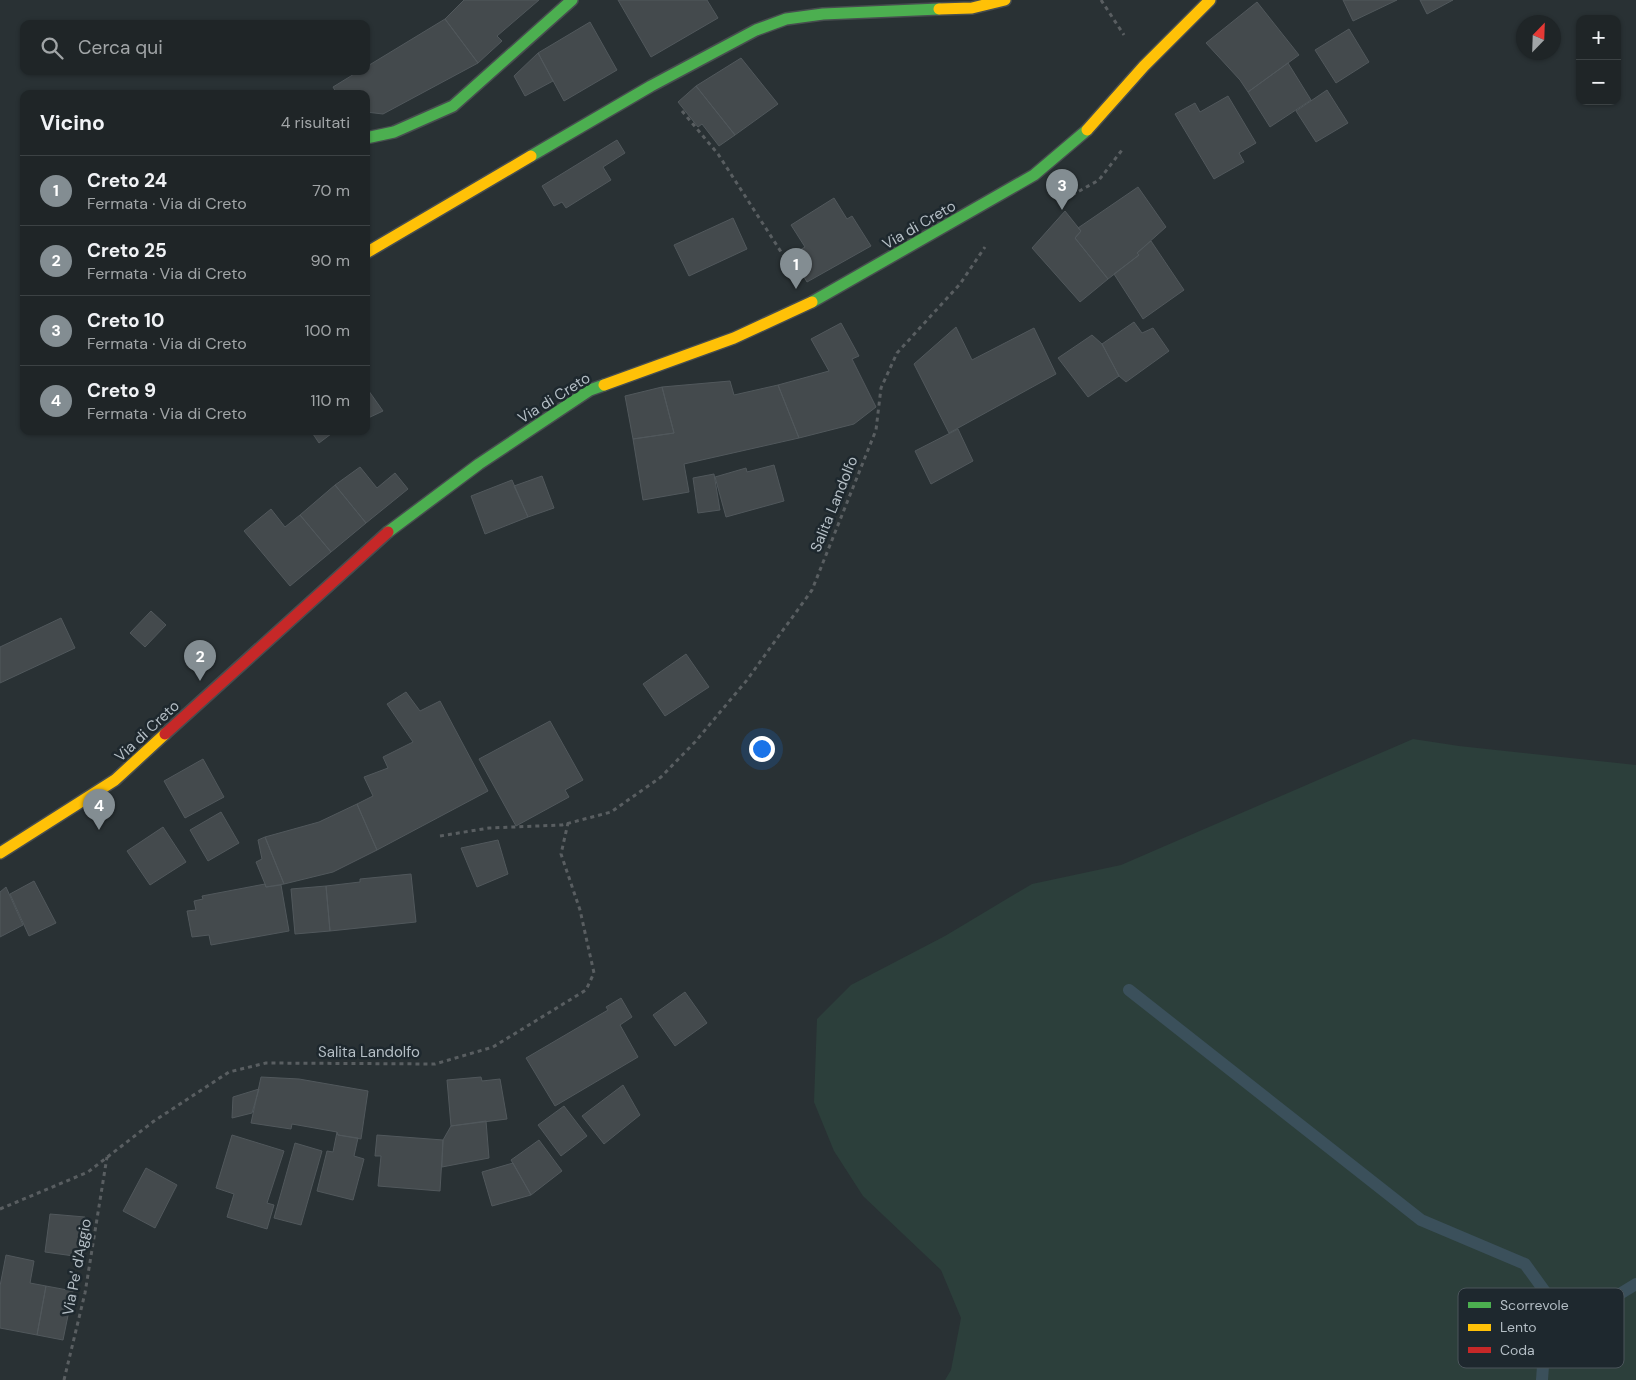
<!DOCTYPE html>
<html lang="it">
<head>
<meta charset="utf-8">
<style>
	:root { --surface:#1f2527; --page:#2c3133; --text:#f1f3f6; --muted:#a1a5a7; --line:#3c4244; --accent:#838d92 }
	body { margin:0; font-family:"DM Sans",sans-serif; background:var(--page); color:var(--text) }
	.controls { position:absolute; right:15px; top:15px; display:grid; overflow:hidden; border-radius:10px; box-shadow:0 1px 4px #0004 }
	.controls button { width:45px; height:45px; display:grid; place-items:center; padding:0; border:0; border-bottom:1px solid var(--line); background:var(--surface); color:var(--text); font:25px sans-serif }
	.compass { position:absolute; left:1516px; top:15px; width:45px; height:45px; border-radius:50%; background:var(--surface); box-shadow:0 1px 4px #0004; rotate:23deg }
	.you { position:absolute; left:761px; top:748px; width:18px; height:18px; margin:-12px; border:4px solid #fff; border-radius:50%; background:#1a73e8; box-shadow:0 0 0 8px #1a73e833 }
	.badge { display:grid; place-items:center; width:32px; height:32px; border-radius:50%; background:var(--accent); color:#fff; font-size:16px; font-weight:700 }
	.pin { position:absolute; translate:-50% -41px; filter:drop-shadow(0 1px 2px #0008) }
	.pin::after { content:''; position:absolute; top:26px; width:18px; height:15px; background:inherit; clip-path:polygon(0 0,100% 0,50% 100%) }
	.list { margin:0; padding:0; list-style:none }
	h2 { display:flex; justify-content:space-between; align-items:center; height:65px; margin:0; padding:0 20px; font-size:21px }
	h2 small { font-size:16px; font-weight:400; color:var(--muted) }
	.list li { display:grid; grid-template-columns:32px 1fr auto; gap:15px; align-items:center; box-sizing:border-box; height:70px; padding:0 20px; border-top:1px solid var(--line) }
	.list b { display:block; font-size:19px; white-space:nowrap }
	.list p { margin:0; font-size:16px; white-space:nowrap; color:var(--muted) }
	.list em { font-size:16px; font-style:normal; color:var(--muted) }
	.icon { flex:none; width:28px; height:28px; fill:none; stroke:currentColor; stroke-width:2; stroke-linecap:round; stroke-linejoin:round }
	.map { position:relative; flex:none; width:1636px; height:1380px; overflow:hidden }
	.search { position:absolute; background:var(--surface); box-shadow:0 1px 4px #0004; left:20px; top:20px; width:350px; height:55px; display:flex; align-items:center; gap:12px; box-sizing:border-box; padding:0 18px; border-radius:10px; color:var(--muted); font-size:19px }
	.panel { position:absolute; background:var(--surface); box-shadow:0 1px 4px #0004; left:20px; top:90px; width:350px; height:345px; border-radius:10px }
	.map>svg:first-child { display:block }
	.green { fill:#2c3f3b }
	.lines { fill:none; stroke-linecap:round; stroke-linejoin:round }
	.stream { stroke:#3b505b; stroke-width:12 }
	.building { fill:#444a4d; stroke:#51585c }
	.fast-casing { stroke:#474d4f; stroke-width:14 }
	.slow-casing { stroke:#474d4f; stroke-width:14 }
	.jam-casing { stroke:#474d4f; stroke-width:14 }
	.path { stroke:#595e61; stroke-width:3; stroke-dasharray:4 4; stroke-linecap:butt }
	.fast { stroke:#4caf50; stroke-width:11 }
	.slow { stroke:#ffc107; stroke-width:11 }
	.jam { stroke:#c62828; stroke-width:11 }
	.labels { text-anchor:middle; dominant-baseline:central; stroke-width:5; stroke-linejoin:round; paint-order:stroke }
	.street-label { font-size:15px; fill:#b4bec5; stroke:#1e282e }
	.key { fill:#1e282e; stroke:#4b555b; stroke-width:1 }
	.key-label { font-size:14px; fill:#b4bec5 }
</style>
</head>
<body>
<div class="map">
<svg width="1636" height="1380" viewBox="0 0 1636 1380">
	<rect width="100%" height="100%" fill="#293134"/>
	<path class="green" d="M 1413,739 L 1459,746 L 1636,765 L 1636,1380 L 945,1380 L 951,1370 L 961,1318 L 941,1270 L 863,1196 L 834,1151 L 814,1102 L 817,1019 L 851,985 L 945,936 L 1032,884 L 1121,865 Z"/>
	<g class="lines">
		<path class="stream" d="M 1129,990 L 1421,1220 L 1525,1264 L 1569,1325
			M 1542,1380 L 1543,1366 L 1569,1325 L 1636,1284"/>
	</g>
	<path class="building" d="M 539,0 L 497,36 L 502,41 L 478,63 L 445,19 L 464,0 Z
		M 618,0 L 707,0 L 718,18 L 651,57 Z
		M 1343,0 L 1397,0 L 1353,21 Z
		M 1420,0 L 1453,0 L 1427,14 Z
		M 1257,2 L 1299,55 L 1248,92 L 1240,80 L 1206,43 Z
		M 445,19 L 478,63 L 383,114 L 366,112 L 366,94 L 337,94 L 333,87 L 359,71 L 366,71 L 366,67 Z
		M 590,22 L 617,70 L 564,101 L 538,53 Z
		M 1349,29 L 1369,62 L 1336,83 L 1315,50 Z
		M 538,53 L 553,81 L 525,96 L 514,76 Z
		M 741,58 L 778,104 L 735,135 L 696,86 Z
		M 1288,63 L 1311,100 L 1270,127 L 1248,92 Z
		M 696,86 L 735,135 L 719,146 L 702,124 L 698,127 L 678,102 Z
		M 1327,90 L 1348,123 L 1316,142 L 1296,111 Z
		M 1228,96 L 1256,143 L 1239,153 L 1244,162 L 1214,179 L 1175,114 L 1195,103 L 1200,112 Z
		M 617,140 L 625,153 L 603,167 L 611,180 L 566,208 L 562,202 L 554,206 L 542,186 Z
		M 1138,187 L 1166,227 L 1137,253 L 1139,255 L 1108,279 L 1075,238 L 1081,231 L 1078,228 Z
		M 834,198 L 847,219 L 852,216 L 871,246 L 807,282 L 791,255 L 805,247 L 791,225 Z
		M 1065,211 L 1081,231 L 1075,238 L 1108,279 L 1080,302 L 1032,248 Z
		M 733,218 L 747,249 L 689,276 L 674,245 Z
		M 1151,241 L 1184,290 L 1143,319 L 1114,274 L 1139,255 L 1137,253 Z
		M 1134,322 L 1142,333 L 1153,328 L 1169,351 L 1126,382 L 1119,376 L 1102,344 Z
		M 841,323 L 859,356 L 852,359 L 876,407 L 854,424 L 799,438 L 778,385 L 829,371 L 811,339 Z
		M 956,327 L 972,360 L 1034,328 L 1056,374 L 949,433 L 914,364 Z
		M 1092,335 L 1102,344 L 1119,376 L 1088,397 L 1058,358 Z
		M 730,381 L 734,395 L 778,385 L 799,438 L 684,464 L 689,492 L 643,500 L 633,439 L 674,433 L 662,387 Z
		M 366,387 L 383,411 L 366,419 Z
		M 662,387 L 674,433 L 633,439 L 625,396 Z
		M 958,429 L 973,461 L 931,484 L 915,451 Z
		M 311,431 L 335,431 L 319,443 Z
		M 774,465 L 784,501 L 726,517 L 715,477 L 746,468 L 747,472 Z
		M 360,467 L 377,488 L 395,473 L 408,489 L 366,523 L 335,485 Z
		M 714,474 L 720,510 L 698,513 L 693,478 Z
		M 542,476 L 554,508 L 528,517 L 514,486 Z
		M 512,480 L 528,517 L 485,534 L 471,496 Z
		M 335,485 L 366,523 L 331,552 L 300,515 Z
		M 271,509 L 285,527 L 300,515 L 331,552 L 290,586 L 244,531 Z
		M 151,611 L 166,625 L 145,647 L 130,633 Z
		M 61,618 L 75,648 L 0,683 L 0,647 Z
		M 686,654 L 709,687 L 665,716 L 643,684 Z
		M 406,692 L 420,711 L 440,701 L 488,791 L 377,850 L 357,804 L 373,796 L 364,777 L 388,768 L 383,757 L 413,742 L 387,704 Z
		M 550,721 L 583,780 L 565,790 L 569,797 L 516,826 L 479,759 Z
		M 203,759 L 224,797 L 185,818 L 164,781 Z
		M 357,804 L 377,850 L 333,872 L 284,884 L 265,837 L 319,822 Z
		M 221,812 L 239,843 L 208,861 L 190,830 Z
		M 163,827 L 186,862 L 150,885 L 127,851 Z
		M 265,837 L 284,884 L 266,887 L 265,884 L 256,862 L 262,859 L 258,840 Z
		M 498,840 L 508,874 L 477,887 L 461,848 Z
		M 411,874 L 416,922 L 330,931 L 326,886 L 360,882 L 360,879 Z
		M 34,881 L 56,923 L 29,936 L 10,894 Z
		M 265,884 L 266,887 L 281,885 L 289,931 L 211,945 L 209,935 L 192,937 L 187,911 L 196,910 L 194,901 L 203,899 L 202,896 Z
		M 326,886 L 330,931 L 295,934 L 291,889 Z
		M 6,887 L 23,925 L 0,937 L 0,892 Z
		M 685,992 L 707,1023 L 675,1046 L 653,1015 Z
		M 621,998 L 632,1017 L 620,1025 L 638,1057 L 555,1106 L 526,1058 L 608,1010 L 606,1007 Z
		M 261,1077 L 299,1079 L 368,1091 L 361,1139 L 338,1135 L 337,1132 L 292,1124 L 291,1129 L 251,1123 Z
		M 481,1077 L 482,1081 L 500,1079 L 507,1119 L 451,1126 L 447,1080 Z
		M 623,1085 L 640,1115 L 604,1144 L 582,1116 Z
		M 259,1089 L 252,1113 L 232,1118 L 233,1097 Z
		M 564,1106 L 587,1136 L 561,1156 L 538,1125 Z
		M 486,1121 L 489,1158 L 442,1167 L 443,1140 L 451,1126 Z
		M 337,1132 L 338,1135 L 358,1138 L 354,1156 L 364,1159 L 353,1200 L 317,1191 L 327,1151 L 333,1152 Z
		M 232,1135 L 284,1151 L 267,1203 L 274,1205 L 267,1229 L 227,1217 L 234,1194 L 216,1188 Z
		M 377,1135 L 443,1140 L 440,1191 L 378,1186 L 381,1156 L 375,1156 Z
		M 539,1140 L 562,1171 L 531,1195 L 511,1160 Z
		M 295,1143 L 322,1151 L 301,1225 L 274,1218 Z
		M 513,1163 L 531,1195 L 492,1206 L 482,1172 Z
		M 146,1168 L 177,1185 L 155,1228 L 123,1211 Z
		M 50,1214 L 85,1217 L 81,1257 L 45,1252 Z
		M 6,1255 L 34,1261 L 30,1283 L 46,1286 L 37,1335 L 0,1328 L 0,1286 Z
		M 46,1286 L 73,1291 L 63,1340 L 37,1335 Z"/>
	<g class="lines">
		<defs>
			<path id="fast" d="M 366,138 L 394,132 L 453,106 L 572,0
				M 531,156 L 651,86 L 756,30 L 786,19 L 823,14 L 939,9
				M 812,302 L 1034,175 L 1087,130
				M 388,532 L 479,464 L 590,390 L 604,385"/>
			<path id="slow" d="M 939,9 L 972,8 L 1005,0
				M 1087,130 L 1144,66 L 1210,0
				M 366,253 L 531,156
				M 604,385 L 734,338 L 812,302
				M 0,853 L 115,780 L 165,734"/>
			<path id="jam" d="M 165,734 L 388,532"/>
		</defs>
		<use href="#fast" class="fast-casing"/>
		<use href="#slow" class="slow-casing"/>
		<use href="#jam" class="jam-casing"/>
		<path class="path" d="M 1101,0 L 1124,35
			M 682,111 L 718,154 L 794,272
			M 1065,199 L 1099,180 L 1122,150
			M 440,836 L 489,828 L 562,825 L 611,812 L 661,777 L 695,742 L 747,680 L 812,590 L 876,430 L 881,388 L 897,353 L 960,284 L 985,247
			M 0,1209 L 88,1172 L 154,1121 L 229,1072 L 266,1063 L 435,1064 L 493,1047 L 586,990 L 594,973 L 580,910 L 561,854 L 568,823
			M 64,1380 L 85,1293 L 107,1157"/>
		<use href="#fast" class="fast"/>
		<use href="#slow" class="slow"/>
		<use href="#jam" class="jam"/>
	</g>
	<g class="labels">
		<g class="street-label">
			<text transform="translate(919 225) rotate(-30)">Via di Creto</text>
			<text transform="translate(554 398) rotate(-32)">Via di Creto</text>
			<text transform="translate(834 504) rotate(-68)">Salita Landolfo</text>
			<text transform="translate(147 731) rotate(-43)">Via di Creto</text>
			<text x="369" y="1052">Salita Landolfo</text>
			<text transform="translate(77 1267) rotate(-79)">Via Pe' d'Aggio</text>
		</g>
	</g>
	<rect x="1458" y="1288" width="166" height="80" rx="8" class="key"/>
	<rect x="1468" y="1302" width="23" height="6" fill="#4caf50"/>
	<rect x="1468" y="1324" width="23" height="7" fill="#ffc107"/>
	<rect x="1468" y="1347" width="23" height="6" fill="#c62828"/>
	<g class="key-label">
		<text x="1500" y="1310">Scorrevole</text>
		<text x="1500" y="1332">Lento</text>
		<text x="1500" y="1355">Coda</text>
	</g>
</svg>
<div class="controls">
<button>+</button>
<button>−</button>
</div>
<svg class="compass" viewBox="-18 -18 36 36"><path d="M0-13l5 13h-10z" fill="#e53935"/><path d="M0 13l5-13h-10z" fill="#a1a5a7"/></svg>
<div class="you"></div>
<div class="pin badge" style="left:796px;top:289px">1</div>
<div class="pin badge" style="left:200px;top:681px">2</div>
<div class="pin badge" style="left:1062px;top:210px">3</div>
<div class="pin badge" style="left:99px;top:830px">4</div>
<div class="search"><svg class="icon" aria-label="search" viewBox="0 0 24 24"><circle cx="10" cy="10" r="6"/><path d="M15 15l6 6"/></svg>Cerca qui</div>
<section class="panel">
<h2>Vicino<small>4 risultati</small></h2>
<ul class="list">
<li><span class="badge">1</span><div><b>Creto 24</b><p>Fermata · Via di Creto</p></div><em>70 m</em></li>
<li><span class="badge">2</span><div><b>Creto 25</b><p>Fermata · Via di Creto</p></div><em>90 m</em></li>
<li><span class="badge">3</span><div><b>Creto 10</b><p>Fermata · Via di Creto</p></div><em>100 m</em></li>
<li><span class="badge">4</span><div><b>Creto 9</b><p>Fermata · Via di Creto</p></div><em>110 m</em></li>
</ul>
</section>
</div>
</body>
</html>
